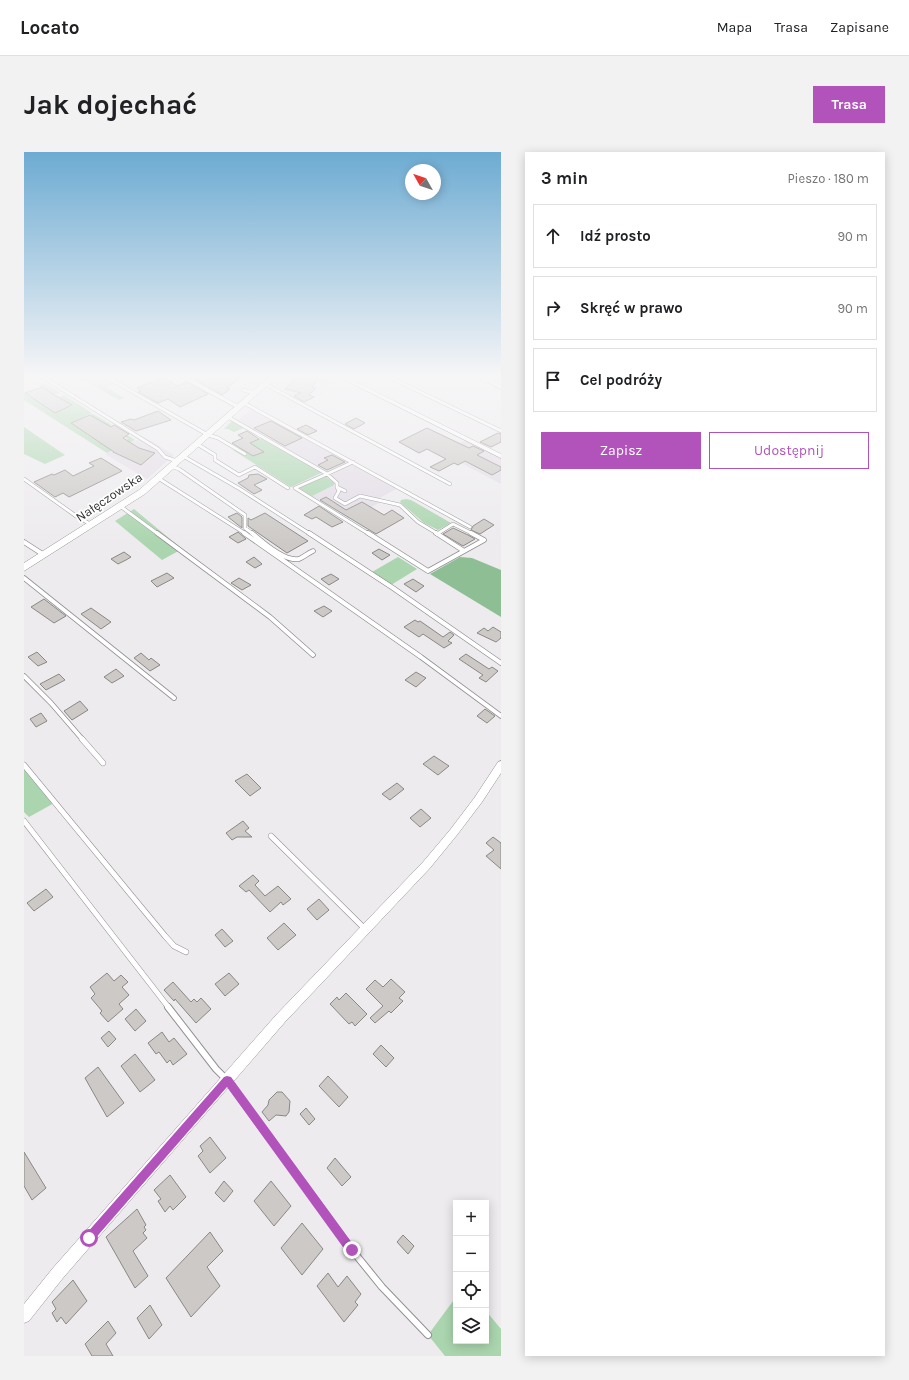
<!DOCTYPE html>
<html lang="pl">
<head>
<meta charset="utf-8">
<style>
	:root { --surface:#fff; --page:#f2f2f2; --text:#202124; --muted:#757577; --line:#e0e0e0; --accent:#b253bc }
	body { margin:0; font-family:Karla,sans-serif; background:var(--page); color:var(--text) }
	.controls { position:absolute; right:12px; bottom:12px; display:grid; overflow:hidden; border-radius:0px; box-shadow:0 2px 10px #0003 }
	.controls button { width:36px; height:36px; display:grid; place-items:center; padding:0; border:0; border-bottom:1px solid var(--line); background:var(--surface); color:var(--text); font:20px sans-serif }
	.compass { position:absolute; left:381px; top:12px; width:36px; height:36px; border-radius:50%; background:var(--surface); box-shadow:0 2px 10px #0003; rotate:310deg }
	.stop { position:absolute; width:12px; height:12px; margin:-9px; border:3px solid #b253bc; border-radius:50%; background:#fff }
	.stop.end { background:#b253bc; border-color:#fff; box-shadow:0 1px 4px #0008 }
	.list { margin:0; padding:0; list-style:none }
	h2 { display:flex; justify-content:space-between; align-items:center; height:52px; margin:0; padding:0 16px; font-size:17px }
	h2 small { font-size:13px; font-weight:400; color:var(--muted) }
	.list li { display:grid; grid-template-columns:26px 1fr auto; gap:12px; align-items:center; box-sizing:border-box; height:64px; margin:0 8px 8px; padding:0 8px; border:1px solid var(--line); border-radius:0px }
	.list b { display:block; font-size:15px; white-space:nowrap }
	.list em { font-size:13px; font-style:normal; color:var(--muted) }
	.actions { display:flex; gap:8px; padding:12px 16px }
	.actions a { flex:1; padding:9px 0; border:1px solid var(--accent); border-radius:0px; text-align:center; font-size:14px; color:var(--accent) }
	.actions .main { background:var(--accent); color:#fff }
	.icon { flex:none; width:22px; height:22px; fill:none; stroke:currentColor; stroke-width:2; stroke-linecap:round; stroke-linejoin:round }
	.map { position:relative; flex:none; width:477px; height:1204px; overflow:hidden; border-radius:0px }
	header { display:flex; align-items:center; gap:24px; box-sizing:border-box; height:56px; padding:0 20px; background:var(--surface); border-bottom:1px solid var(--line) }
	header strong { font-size:19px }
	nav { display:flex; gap:22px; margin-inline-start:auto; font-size:14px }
	.intro { display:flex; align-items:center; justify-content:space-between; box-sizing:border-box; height:96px; padding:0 24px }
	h1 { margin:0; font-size:28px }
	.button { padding:10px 18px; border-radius:0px; background:var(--accent); color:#fff; font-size:14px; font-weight:700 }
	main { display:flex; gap:24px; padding:0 24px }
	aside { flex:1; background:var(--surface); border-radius:0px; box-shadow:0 2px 10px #0003 }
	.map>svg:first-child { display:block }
	.built { fill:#e3dde7 }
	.green { fill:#aad5ae }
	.forest { fill:#8ebe93 }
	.building { fill:#ccc9c6; stroke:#8a8885 }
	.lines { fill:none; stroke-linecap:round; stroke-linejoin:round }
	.lane-far3-casing { stroke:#929093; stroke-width:4 }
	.lane-far2-casing { stroke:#929093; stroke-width:5.5 }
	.lane-far1-casing { stroke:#929093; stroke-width:6 }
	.lane-casing { stroke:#929093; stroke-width:8 }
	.street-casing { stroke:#929093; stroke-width:1 }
	.secondary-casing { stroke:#929093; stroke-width:1 }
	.lane-far3 { stroke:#fff; stroke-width:3 }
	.lane-far2 { stroke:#fff; stroke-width:4 }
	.lane-far1 { stroke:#fff; stroke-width:5 }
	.lane { stroke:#fff; stroke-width:6 }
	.street { fill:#fff; fill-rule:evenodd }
	.secondary { fill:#fff; fill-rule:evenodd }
	.route { fill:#b253bc }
	.labels { text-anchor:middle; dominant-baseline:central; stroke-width:3.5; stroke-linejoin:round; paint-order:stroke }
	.far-street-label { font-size:13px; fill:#343334; stroke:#fff }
</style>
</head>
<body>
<header>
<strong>Locato</strong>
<nav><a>Mapa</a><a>Trasa</a><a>Zapisane</a></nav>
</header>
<div class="intro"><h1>Jak dojechać</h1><a class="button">Trasa</a></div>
<main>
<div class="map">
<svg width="477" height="1204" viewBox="0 0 477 1204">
	<rect width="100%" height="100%" fill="#edebee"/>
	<path class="built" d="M 262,224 L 312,224 L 318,227 L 295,237 L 301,241 L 280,251 L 250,234 Z
		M 229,256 L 374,336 L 352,348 L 355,351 L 322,368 L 312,363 L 267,335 L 300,320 L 213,269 Z
		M 120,285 L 150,303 L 123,327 L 81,302 Z
		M 442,288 L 477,305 L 477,332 L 416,300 Z"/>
	<path class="green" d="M 52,224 L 88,224 L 96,229 L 82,235 L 100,246 L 95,248 Z
		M 20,231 L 36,241 L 20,247 L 17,252 L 30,260 L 48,254 L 35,245 L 40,243 L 68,261 L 47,271 L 61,280 L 81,272 L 66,263 L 69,262 L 88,273 L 62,282 L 67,285 L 78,280 L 100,289 L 104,287 L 89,277 L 92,276 L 111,288 L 83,301 L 0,248 L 0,241 L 10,247 L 27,241 L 15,232 Z
		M 208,269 L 212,269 L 299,320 L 267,335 L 209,298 L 237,286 L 220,276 L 210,280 L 204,277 L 200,277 Z
		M 0,275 L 41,303 L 21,312 L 0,302 Z
		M 301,324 L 310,331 L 310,333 L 288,344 L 275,336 Z
		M 382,347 L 387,348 L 427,371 L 414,378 L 400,371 L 376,350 L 377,348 Z
		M 110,357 L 158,397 L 138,408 L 91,369 Z
		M 374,405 L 393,417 L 367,433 L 348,420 Z
		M 0,612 L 32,650 L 5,665 L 0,660 Z
		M 432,1145 L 432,1189 L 462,1189 L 462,1159 L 477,1177 L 477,1204 L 421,1204 L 404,1183 Z"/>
	<path class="forest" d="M 436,405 L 448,406 L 477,418 L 477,465 L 406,422 Z"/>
	<path class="building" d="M 143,224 L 143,228 L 154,234 L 163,230 L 184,242 L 156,255 L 144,247 L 134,251 L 114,240 L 117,239 L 113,236 Z
		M 179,224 L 218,224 L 203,236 L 206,237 L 198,243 L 170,227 Z
		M 275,224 L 295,226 L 288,235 L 292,236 L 285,243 L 290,245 L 280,250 L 270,244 L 277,241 L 261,237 Z
		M 18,235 L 27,241 L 48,253 L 31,261 L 1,241 Z
		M 134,259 L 147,268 L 112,279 L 97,270 L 107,267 L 110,268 Z
		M 66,263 L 87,275 L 90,273 L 105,282 L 99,286 L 115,296 L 131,301 L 117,313 L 89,300 L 90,300 L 47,271 Z
		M 332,266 L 341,271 L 330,277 L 321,272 Z
		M 247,269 L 278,286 L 261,294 L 230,276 Z
		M 282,273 L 293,279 L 284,283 L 273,277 Z
		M 403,276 L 445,296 L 449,294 L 460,299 L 453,303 L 477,315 L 477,318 L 468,323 L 441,309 L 434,313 L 430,311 L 415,319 L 406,315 L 422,307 L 403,297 L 395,301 L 375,290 Z
		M 223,279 L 235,287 L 226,291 L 240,300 L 229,304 L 208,291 L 219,286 L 214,283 Z
		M 474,281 L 477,282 L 477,290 L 467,295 L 456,290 Z
		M 308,303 L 321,310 L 303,318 L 294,313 L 304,308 L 300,306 Z
		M 77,306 L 98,319 L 45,345 L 39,341 L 31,345 L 10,330 L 28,322 L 30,323 L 41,318 L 49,324 L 70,314 L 65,311 Z
		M 234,322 L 243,327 L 230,333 L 238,338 L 230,342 L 214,331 L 224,326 L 225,323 Z
		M 302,345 L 322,358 L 338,350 L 360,363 L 368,358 L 380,366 L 352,382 L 296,348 Z
		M 295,354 L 319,370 L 308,375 L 292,365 L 288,367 L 280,363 Z
		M 213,361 L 218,365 L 218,376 L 204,365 Z
		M 241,361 L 244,363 L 284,389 L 263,401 L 224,374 L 224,366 L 227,368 Z
		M 460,367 L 470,373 L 456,382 L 447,378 L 449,374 Z
		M 429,376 L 444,383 L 451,387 L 439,394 L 419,382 Z
		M 214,380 L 222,387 L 214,391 L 205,385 Z
		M 355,397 L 366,403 L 358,408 L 348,401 Z
		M 100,400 L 107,405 L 102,408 L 94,412 L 87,407 Z
		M 230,405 L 238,412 L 231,416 L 222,410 Z
		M 143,421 L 150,426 L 133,435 L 127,429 Z
		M 307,422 L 315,427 L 305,433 L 297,427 Z
		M 215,426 L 227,433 L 218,438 L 207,431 Z
		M 389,427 L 392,429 L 400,434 L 392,440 L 380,432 Z
		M 20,447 L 42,464 L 30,471 L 7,455 Z
		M 300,454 L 308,459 L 299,465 L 290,459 Z
		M 67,456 L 87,470 L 77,477 L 57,462 Z
		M 391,468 L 394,470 L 396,469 L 419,485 L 426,480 L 430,483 L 424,489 L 428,491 L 420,496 L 399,482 L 395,485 L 380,475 Z
		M 469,475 L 477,480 L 477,486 L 472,490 L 453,481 L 460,476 L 464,479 Z
		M 13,500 L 23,510 L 14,514 L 4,505 Z
		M 117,501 L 125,508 L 127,506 L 136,513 L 126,519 L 110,506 Z
		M 442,502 L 465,517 L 468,515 L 474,519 L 462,530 L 455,526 L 459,523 L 435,507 Z
		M 92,517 L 100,524 L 88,531 L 80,525 Z
		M 392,520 L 402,526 L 392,535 L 381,528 Z
		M 35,522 L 41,528 L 22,538 L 16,532 Z
		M 56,549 L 64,558 L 48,568 L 40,559 Z
		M 461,557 L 471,564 L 463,571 L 453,564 Z
		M 17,561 L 23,569 L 12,575 L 6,567 Z
		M 410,604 L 425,614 L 414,623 L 399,612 Z
		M 223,622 L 237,636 L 226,644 L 211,629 Z
		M 373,631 L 380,637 L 366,648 L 358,642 Z
		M 397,657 L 407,666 L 396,675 L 386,666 Z
		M 219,669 L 225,676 L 221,679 L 228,685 L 213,685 L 208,688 L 202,681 Z
		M 469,685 L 477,691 L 477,717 L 462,704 L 470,698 L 462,691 Z
		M 229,723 L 235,729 L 231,733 L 241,744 L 254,734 L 267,747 L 259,753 L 257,750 L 246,760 L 225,738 L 222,740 L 215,734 Z
		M 22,737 L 29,745 L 10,759 L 3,751 Z
		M 295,747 L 305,758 L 293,768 L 283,757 Z
		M 260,771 L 272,783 L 254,798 L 243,786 Z
		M 198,777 L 209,789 L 201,795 L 191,783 Z
		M 83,821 L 90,829 L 97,823 L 104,830 L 98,835 L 105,843 L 95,852 L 99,857 L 84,870 L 76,861 L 78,859 L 67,846 L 71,842 L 66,835 Z
		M 205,821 L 215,832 L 201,844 L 191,832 Z
		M 367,827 L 381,840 L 375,846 L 379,849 L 367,861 L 365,859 L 351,871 L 346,866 L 359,854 L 342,837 L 351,828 L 359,835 Z
		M 149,830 L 167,850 L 170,847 L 173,850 L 177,846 L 187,857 L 172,871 L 151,847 L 150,849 L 140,838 Z
		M 322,841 L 343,862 L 331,874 L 328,870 L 325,872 L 306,852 L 313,845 L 315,848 Z
		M 112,857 L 122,869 L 111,879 L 101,867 Z
		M 85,879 L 92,887 L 84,895 L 77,886 Z
		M 138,880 L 145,890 L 150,886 L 163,902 L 149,913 L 146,908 L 143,911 L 135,900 L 132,902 L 124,891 Z
		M 357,893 L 370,906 L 362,915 L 349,902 Z
		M 111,902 L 131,928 L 116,940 L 97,914 Z
		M 74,915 L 100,951 L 83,965 L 61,926 Z
		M 304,924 L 324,945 L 315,955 L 295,934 Z
		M 253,940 L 258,940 L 266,949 L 265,960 L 262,964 L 252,963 L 245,969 L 238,960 L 244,953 L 245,948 Z
		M 282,956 L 291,967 L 285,973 L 276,962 Z
		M 186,985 L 202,1006 L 186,1021 L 174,1004 L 179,999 L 176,994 Z
		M 0,1000 L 22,1036 L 8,1048 L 0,1034 Z
		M 311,1006 L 327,1025 L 318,1034 L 303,1016 Z
		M 146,1023 L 162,1045 L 149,1058 L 146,1054 L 141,1060 L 134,1049 L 137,1047 L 130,1038 Z
		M 200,1029 L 209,1039 L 200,1050 L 191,1041 Z
		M 247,1029 L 267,1054 L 250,1074 L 230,1049 Z
		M 113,1057 L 122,1073 L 120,1075 L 122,1078 L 119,1081 L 123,1086 L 109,1099 L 124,1124 L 111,1136 L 82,1085 Z
		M 278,1071 L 299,1097 L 278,1123 L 257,1096 Z
		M 186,1080 L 199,1099 L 183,1115 L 196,1134 L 167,1165 L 142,1126 Z
		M 379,1083 L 390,1094 L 384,1102 L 373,1090 Z
		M 304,1121 L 314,1135 L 323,1124 L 337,1142 L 331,1150 L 334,1153 L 320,1170 L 293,1134 Z
		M 49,1128 L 63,1149 L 42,1172 L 37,1165 L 33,1170 L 28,1161 L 32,1157 L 28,1150 Z
		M 126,1153 L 138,1173 L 125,1187 L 113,1166 Z
		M 84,1169 L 92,1181 L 82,1192 L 89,1204 L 68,1204 L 61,1192 Z"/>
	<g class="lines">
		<defs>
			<path id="lane-far3" d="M 17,224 L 134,297 L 141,305 L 153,309
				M 81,224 L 184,283 L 194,286 L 221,302
				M 363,224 L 477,279
				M 298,227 L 302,224
				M 241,232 L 426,332
				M 219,238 L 231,241
				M 220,251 L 446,375
				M 204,265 L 303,322 L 329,310
				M 173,292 L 191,303 L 191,308 L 215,323 L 231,315 L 264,336
				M 159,304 L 216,337 L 286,382
				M 147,314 L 155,317 L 221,363 L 221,376 L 229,382
				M 134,326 L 222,382
				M 0,327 L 52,364 L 68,373
				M 313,335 L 315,339 L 311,346 L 321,352 L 336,344 L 376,353 L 394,370 L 414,382
				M 321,339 L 313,335 L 313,331 L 303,322 L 271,336 L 345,382
				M 96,354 L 134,382
				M 413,382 L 429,372 L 449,382"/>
			<path id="lane-far2" d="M 133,381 L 246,465 L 289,503
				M 220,381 L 397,505 L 477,564
				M 228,381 C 238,390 261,410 275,407 C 280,405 284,401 289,399
				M 285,381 L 369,436 L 477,511
				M 344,381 L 404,419 L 460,388 L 447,381
				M 412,381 L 440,399
				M 0,390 L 20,403
				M 0,426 L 150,546
				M 0,524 L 27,551 L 59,588"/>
			<path id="lane-far1" d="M 58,587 L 79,611
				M 0,613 L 141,784 L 150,794 L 162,800
				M 0,669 L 145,856
				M 247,684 L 341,777"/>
			<path id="lane" d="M 144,855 L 192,917 L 203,928 L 328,1098 L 358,1135 L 404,1183"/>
			<path id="street" d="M 154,224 L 161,224 L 218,255 L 213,256 Z
				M 313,224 L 320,224 L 477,302 L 477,306 Z
				M 453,224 L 460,224 L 477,233 L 477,237 Z
				M 477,609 L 477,621 L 458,650 L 433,683 L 406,716 L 261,870 L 39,1126 L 5,1169 L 0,1171 L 0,1152 L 29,1116 L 253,862 L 399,710 L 426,678 L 451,645 L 474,610 Z"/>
			<path id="secondary" d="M 246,224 L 254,224 L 121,342 L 0,419 L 0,411 L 115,338 Z"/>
		</defs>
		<use href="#lane-far3" class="lane-far3-casing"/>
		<use href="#lane-far2" class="lane-far2-casing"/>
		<use href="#lane-far1" class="lane-far1-casing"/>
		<use href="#lane" class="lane-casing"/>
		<use href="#street" class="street-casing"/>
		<use href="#secondary" class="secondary-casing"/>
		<use href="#lane-far3" class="lane-far3"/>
		<use href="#lane-far2" class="lane-far2"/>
		<use href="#lane-far1" class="lane-far1"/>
		<use href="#lane" class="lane"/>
		<use href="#street" class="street"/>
		<use href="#secondary" class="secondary"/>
	</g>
	<linearGradient id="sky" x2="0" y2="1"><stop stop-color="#6dabd2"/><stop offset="0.57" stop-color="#f7f6f7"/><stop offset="1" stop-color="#f7f6f7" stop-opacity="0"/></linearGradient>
	<rect width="477" height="393" fill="url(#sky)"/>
	<path class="route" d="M 203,924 L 207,925 L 331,1095 L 333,1098 L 331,1102 L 328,1103 L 324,1102 L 203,935 L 69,1089 L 65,1091 L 62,1089 L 60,1086 L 62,1082 L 200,925 Z"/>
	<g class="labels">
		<g class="far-street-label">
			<text transform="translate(85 345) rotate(-34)">Nałęczowska</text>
		</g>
	</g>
</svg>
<div class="controls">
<button>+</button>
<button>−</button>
<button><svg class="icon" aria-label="locate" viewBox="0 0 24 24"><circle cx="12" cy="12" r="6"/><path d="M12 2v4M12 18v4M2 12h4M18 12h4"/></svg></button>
<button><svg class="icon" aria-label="layers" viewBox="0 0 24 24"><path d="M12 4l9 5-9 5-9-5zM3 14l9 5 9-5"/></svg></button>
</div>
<svg class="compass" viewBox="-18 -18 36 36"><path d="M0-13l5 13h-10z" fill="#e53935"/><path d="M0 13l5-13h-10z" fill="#757577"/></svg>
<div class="stop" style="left:65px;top:1086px"></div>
<div class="stop end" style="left:328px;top:1098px"></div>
</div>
<aside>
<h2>3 min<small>Pieszo · 180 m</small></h2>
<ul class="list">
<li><svg class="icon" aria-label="ahead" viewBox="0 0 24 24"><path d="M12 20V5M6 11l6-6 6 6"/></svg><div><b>Idź prosto</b></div><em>90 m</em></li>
<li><svg class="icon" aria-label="right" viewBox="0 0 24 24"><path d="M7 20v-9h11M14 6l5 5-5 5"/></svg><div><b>Skręć w prawo</b></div><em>90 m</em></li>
<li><svg class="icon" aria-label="arrive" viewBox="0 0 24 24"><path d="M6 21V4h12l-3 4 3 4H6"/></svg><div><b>Cel podróży</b></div></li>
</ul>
<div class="actions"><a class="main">Zapisz</a><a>Udostępnij</a></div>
</aside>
</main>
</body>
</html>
